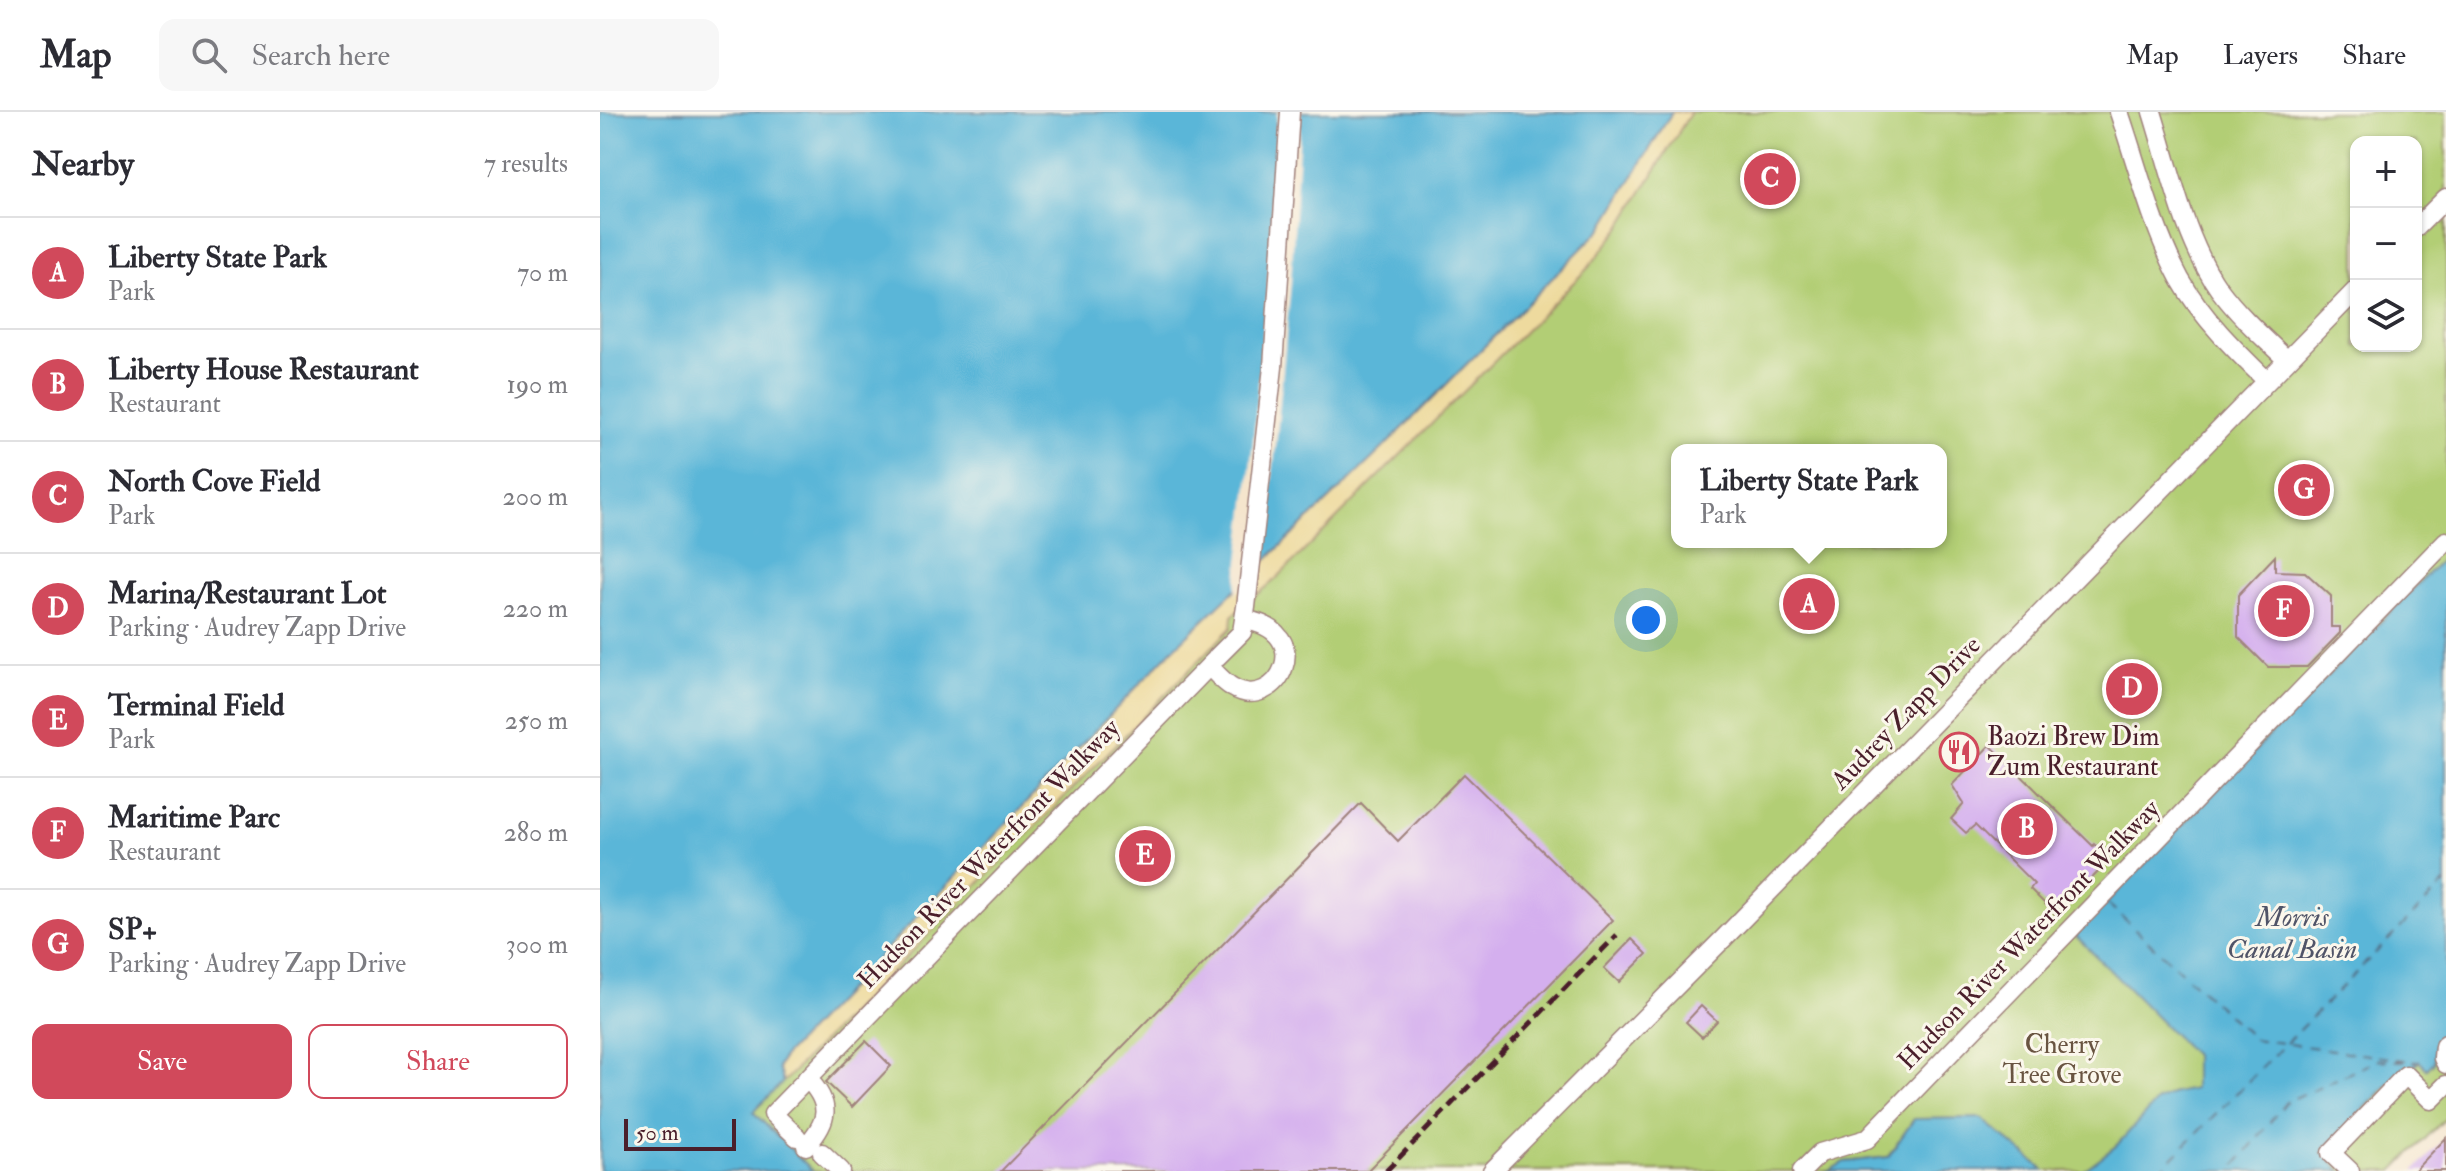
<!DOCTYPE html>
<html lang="en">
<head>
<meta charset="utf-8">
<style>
	:root { --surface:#fff; --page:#f7f7f7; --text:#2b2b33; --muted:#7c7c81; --line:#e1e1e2; --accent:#d1495b }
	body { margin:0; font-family:"IM FELL Double Pica",serif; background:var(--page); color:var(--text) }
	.controls { position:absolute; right:24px; top:24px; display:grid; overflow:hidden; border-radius:16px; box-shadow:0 2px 6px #0004 }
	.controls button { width:72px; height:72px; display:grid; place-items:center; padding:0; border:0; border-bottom:2px solid var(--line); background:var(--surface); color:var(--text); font:40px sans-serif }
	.scale { position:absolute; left:24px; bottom:20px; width:112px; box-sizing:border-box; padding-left:8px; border:4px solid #4a1f2b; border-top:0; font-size:22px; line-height:28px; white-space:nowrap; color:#4a1f2b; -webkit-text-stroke:6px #fbf7ec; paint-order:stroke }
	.you { position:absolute; left:1046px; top:508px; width:28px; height:28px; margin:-20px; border:6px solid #fff; border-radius:50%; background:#1a73e8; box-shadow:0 0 0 12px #1a73e833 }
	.badge { display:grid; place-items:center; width:52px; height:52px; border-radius:50%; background:var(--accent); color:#fff; font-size:26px; font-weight:700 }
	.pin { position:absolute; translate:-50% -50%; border:4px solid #fff; box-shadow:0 2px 8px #0006 }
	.popup { position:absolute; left:1071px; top:332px; width:276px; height:104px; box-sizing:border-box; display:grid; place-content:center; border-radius:16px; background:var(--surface); filter:drop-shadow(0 2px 6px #0005); font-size:26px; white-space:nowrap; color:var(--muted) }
	.popup b { font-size:30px; color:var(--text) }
	.popup::after { content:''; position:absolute; left:50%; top:100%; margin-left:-16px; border:16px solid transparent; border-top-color:var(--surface) }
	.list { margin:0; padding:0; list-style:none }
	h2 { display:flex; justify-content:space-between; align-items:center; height:104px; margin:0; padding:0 32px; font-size:34px }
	h2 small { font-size:26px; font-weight:400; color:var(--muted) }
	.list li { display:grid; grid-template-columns:52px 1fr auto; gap:24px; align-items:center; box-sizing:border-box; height:112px; padding:0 32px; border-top:2px solid var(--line) }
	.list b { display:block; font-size:30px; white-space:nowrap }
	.list p { margin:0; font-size:26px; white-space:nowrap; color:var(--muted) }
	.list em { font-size:26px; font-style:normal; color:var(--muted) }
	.actions { display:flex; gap:16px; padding:24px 32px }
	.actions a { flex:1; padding:18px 0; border:2px solid var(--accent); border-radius:16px; text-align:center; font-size:28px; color:var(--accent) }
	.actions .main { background:var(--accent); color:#fff }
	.icon { flex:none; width:44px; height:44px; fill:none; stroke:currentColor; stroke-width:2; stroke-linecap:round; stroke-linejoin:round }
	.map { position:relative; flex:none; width:1846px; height:1059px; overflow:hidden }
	header { display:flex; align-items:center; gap:48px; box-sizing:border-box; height:112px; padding:0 40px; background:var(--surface); border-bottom:2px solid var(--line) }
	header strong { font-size:38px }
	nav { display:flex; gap:44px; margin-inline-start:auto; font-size:28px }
	.search { width:560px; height:72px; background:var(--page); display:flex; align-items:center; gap:20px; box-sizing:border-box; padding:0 28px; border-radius:16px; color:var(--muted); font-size:30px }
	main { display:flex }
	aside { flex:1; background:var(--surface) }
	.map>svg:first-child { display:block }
	.green { fill:#b2ce75; stroke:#7e7650; stroke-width:2; fill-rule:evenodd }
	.sand { fill:#eeda9e; stroke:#9c7c64; stroke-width:2 }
	.water { fill:#5ab6d8; stroke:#526a82; stroke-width:2 }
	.pier { fill:#f5e5cd }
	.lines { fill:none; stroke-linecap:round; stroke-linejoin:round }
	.ferry { stroke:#505468; stroke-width:2; stroke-dasharray:10 8; stroke-linecap:butt }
	.building { fill:#d4afee }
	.minor-casing { stroke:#a0827c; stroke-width:21 }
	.minor { stroke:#fff; stroke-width:18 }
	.rail { stroke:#4a1f2b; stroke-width:5; stroke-dasharray:12 6; stroke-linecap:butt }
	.labels { text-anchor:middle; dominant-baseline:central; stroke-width:6; stroke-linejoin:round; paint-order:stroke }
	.street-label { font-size:26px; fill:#4a1f2b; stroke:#fbf7ec }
	.poi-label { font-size:26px; fill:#4a1f2b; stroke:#fbf7ec; text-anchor:start }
	.park-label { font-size:26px; fill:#695441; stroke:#fbf7ec }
	.water-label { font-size:28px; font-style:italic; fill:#505468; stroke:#fbf7ec }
</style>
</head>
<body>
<header>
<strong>Map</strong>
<div class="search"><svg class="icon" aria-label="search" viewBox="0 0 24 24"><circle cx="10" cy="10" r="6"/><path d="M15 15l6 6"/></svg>Search here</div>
<nav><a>Map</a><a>Layers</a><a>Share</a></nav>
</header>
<main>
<aside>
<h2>Nearby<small>7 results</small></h2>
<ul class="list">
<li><span class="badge">A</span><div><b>Liberty State Park</b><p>Park</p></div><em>70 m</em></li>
<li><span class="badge">B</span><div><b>Liberty House Restaurant</b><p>Restaurant</p></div><em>190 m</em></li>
<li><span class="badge">C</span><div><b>North Cove Field</b><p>Park</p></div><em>200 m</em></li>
<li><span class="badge">D</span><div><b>Marina/Restaurant Lot</b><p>Parking · Audrey Zapp Drive</p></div><em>220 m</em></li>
<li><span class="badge">E</span><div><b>Terminal Field</b><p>Park</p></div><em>250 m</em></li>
<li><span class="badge">F</span><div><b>Maritime Parc</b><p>Restaurant</p></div><em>280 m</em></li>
<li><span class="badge">G</span><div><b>SP+</b><p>Parking · Audrey Zapp Drive</p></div><em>300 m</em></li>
</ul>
<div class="actions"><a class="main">Save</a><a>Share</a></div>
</aside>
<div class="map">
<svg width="1846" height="1059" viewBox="0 0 1846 1059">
	<rect width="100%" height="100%" fill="#fbf7ec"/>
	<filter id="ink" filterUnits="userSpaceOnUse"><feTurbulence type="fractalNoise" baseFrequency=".0125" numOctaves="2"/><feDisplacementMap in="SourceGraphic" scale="16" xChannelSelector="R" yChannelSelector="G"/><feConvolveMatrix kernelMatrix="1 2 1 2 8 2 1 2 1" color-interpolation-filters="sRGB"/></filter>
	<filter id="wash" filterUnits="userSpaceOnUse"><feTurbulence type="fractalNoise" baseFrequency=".006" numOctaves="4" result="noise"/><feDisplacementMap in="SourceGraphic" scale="32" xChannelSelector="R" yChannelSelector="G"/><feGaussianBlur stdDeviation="1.8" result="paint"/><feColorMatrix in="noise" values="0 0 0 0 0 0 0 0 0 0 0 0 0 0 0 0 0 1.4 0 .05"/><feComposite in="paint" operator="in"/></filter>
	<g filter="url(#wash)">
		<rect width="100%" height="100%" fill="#f5e5cd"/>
		<path class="green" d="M 1072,0 L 1846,0 L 1846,443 L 1475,823 L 1594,942 L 1595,977 L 1571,982 L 1516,1034 L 1483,1059 L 1445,1059 L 1381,1006 L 1314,1007 L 1288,1045 L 1244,1050 L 1229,1059 L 213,1059 L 153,1000 L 182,970 L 178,956 L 183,945 L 573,537 L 781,338 L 1002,116 ZM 1756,30 L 1816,30 L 1816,234 L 1756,234 ZM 1077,338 L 1341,338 L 1341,430 L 1077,430 Z
			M 1846,922 L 1846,1009 L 1844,1008 L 1793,1059 L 1741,1059 L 1721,1041 L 1806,954 L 1819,949 L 1827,957 L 1834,950 L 1834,935 Z"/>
		<path class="sand" d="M 1072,0 L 1091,0 L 1020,116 L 988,156 L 675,468 L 632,504 L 631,516 L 183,970 L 178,956 L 183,945 L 573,537 L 781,338 L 1002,116 Z"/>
		<path class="water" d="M 0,0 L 1072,0 L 1002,116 L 781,338 L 573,537 L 183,945 L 178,956 L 183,970 L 153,1000 L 213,1059 L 0,1059 Z
			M 1846,443 L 1846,922 L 1834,935 L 1834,950 L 1827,957 L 1819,949 L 1811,958 L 1806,954 L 1722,1040 L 1741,1059 L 1483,1059 L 1516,1034 L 1557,989 L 1571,982 L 1594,977 L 1594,943 L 1475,823 Z
			M 1381,1006 L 1445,1059 L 1229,1059 L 1244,1050 L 1288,1045 L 1314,1007 Z"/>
		<path class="pier" d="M 677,0 L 701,0 L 691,171 L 676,334 L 662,457 L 635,483 L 653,330 L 668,168 Z"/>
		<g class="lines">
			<path class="ferry" d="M 1508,792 L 1654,927 L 1818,950 L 1778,948 L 1686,990 L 1631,1059
				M 1559,1059 L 1846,770"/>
		</g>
		<g id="blocks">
			<path class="building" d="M 1675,444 L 1675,459 L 1705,460 L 1731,484 L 1731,515 L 1740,515 L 1740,521 L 1707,555 L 1668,555 L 1638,525 L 1638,483 Z
				M 1351,627 L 1370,629 L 1368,656 L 1348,654 Z
				M 1390,633 L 1493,734 L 1494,732 L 1504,741 L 1495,750 L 1502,756 L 1456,803 L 1430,777 L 1434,772 L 1375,713 L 1366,721 L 1351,707 L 1364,692 L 1352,673 Z
				M 864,662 L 1013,808 L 767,1059 L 401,1059 L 761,691 L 798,729 Z
				M 1032,827 L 1047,842 L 1019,870 L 1004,856 Z
				M 1101,894 L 1117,909 L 1102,925 L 1086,910 Z
				M 266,929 L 291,954 L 252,995 L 226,970 Z
				M 1846,1026 L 1846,1059 L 1814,1059 Z"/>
		</g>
	</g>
	<g filter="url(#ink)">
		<use href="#blocks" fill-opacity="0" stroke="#a0827c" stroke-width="2"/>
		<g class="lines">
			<defs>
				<path id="minor" d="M 1519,0 C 1538,55 1552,115 1580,167 C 1602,206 1635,238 1667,269
					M 1552,0 C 1570,57 1585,129 1619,177 C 1639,204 1664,226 1687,248
					M 1816,116 L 1846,86
					M 617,545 L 642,520 L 646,495 L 673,255 L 690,0
					M 609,554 C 616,561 623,570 632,575 C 678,603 719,518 644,508
					M 1846,932 L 1844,934 L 1843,946 L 1846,952
					M 197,1025 L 173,1002 L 614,549
					M 206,1034 C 229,1009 232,992 207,966
					M 222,1041 L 241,1059
					M 892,1059 L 1124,826 L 1756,178
					M 1202,1059 L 1220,1041 L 1267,1027 L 1846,429
					M 1750,1059 L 1731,1041 L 1806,963 L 1831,988 L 1846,973"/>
			</defs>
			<use href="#minor" class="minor-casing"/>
			<use href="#minor" class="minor"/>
			<path class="rail" d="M 786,1059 L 1017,823"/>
		</g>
	</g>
	<defs>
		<symbol id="restaurant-ring" viewBox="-11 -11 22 22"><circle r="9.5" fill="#fbf7ec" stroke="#d1495b" stroke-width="1.5"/><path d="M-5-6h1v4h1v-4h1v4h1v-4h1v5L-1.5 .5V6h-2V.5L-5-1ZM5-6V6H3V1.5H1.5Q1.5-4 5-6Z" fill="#d1495b"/></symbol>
	</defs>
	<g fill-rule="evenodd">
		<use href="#restaurant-ring" x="1337" y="618" width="44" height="44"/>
	</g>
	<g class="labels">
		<g class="street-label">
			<text transform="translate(1306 601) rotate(-46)">Audrey Zapp Drive</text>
			<text transform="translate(389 742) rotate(-46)">Hudson River Waterfront Walkway</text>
			<text transform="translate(1429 823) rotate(-46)">Hudson River Waterfront Walkway</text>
		</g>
		<g class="poi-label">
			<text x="1387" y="625">Baozi Brew Dim<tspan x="1387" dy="30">Zum Restaurant</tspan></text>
		</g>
		<g class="park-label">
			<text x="1462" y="933">Cherry<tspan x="1462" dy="30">Tree Grove</tspan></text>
		</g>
		<g class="water-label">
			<text x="1692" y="805">Morris<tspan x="1692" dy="32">Canal Basin</tspan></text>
		</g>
	</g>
</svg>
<div class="controls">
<button>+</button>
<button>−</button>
<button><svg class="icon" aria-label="layers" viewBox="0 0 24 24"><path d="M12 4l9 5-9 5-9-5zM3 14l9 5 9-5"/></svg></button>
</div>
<div class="scale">50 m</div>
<div class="you"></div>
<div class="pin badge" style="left:1209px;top:492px">A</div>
<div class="popup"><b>Liberty State Park</b>Park</div>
<div class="pin badge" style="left:1427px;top:717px">B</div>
<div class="pin badge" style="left:1170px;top:67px">C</div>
<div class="pin badge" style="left:1532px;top:577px">D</div>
<div class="pin badge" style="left:545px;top:744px">E</div>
<div class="pin badge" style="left:1684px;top:499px">F</div>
<div class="pin badge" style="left:1704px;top:378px">G</div>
</div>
</main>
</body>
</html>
